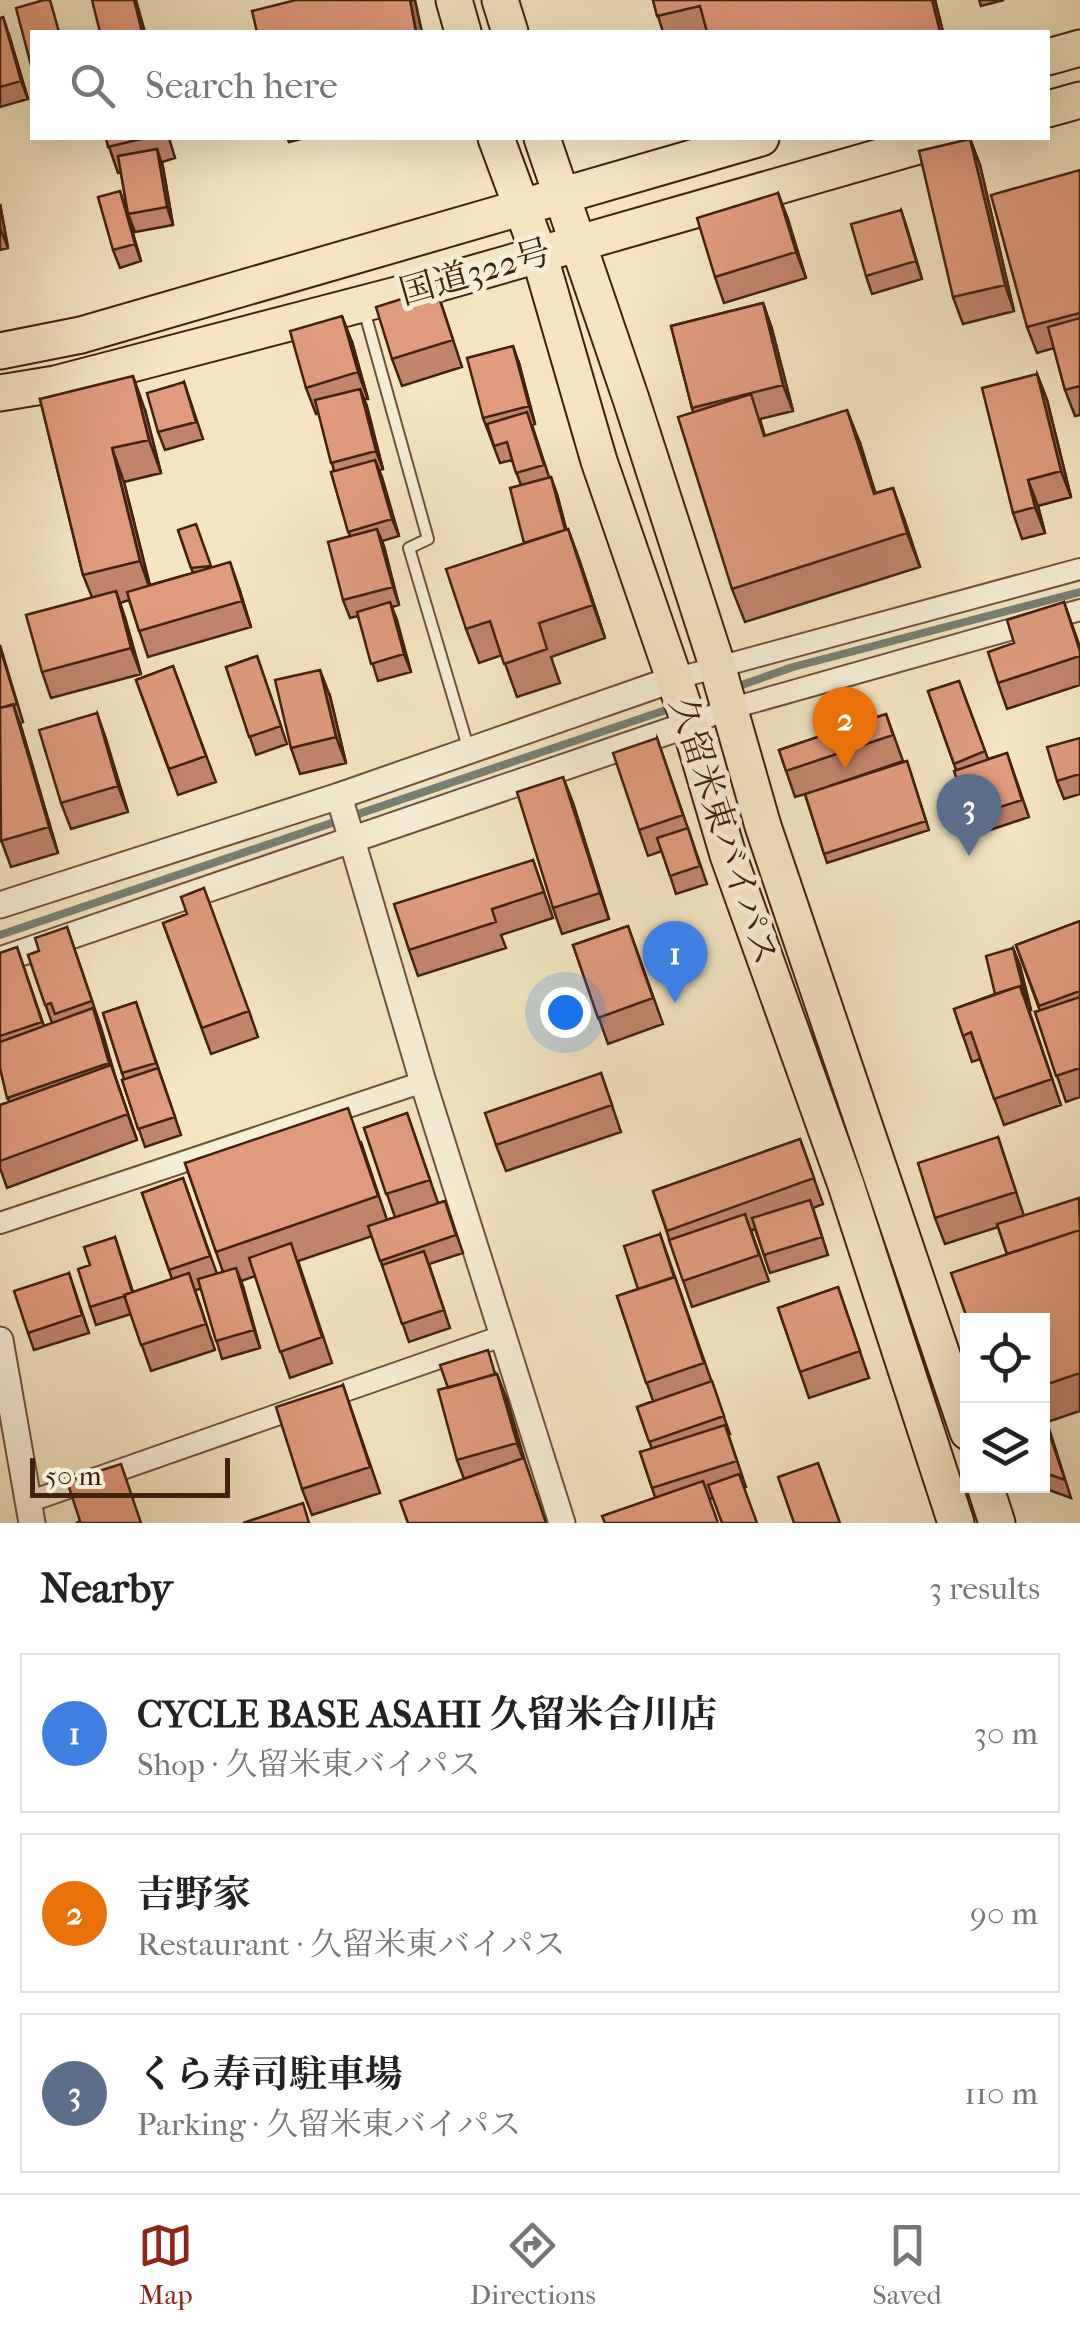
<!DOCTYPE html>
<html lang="en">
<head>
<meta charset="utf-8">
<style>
	:root { --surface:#fff; --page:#f6f6f6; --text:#222; --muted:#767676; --line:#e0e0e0; --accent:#8f2418 }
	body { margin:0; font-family:"IM FELL French Canon","Noto Serif JP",serif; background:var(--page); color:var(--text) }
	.controls { position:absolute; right:30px; bottom:30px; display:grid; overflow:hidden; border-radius:0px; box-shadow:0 10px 40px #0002 }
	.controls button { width:90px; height:90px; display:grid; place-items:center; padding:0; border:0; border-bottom:2px solid var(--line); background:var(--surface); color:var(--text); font:50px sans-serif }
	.scale { position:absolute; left:30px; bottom:25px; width:200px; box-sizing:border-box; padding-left:10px; border:5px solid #432110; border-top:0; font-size:28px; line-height:35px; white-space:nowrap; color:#432110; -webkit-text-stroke:8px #f7eed7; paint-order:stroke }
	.you { position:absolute; left:565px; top:1012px; width:35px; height:35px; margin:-25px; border:8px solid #fff; border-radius:50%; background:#1a73e8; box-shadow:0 0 0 15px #1a73e833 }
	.badge { display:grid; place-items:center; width:65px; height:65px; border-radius:50%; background:var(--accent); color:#fff; font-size:32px; font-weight:700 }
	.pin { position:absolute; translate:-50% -82px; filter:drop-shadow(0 2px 5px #0008) }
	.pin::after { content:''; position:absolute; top:52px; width:35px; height:30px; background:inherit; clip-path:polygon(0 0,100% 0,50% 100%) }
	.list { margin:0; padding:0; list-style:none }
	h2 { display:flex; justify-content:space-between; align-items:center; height:130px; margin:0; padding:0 40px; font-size:42px }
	h2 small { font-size:32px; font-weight:400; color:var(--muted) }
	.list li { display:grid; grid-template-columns:65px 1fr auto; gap:30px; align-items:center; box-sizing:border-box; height:160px; margin:0 20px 20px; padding:0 20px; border:2px solid var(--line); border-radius:0px }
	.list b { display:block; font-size:38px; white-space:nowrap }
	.list p { margin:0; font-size:32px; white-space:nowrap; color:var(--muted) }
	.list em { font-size:32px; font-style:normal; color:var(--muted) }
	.icon { flex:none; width:55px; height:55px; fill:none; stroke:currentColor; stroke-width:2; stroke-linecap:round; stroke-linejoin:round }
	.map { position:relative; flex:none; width:1080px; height:1523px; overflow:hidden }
	.search { position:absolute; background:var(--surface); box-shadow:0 10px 40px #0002; left:30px; right:30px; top:30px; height:110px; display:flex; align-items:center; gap:25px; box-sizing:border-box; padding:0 35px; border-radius:0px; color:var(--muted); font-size:38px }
	.sheet { height:670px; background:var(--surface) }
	nav { display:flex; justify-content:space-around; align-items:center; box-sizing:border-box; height:140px; border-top:2px solid var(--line); background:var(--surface); font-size:28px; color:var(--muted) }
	nav a { display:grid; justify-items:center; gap:5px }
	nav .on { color:var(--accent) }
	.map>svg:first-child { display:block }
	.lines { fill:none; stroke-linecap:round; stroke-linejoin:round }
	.stream { stroke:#788074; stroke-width:8 }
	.service-casing { stroke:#6f523c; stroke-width:14 }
	.minor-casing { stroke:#6f523c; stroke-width:24 }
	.tertiary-casing { stroke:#6f523c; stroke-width:29 }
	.trunk-casing { stroke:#432110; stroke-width:39 }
	.service { stroke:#f7eed7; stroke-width:10 }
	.minor { stroke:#f7eed7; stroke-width:20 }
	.tertiary { stroke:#f7eed7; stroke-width:25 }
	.trunk { stroke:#f3e5c2; stroke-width:35 }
	.wall { fill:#c1856c; stroke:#432110; stroke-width:2.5 }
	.shaded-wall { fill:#9d6c58; stroke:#432110; stroke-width:2.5 }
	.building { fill:#e09b7e; stroke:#432110; stroke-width:2.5 }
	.labels { text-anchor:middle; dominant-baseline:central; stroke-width:10; stroke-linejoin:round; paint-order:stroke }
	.street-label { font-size:35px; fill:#432110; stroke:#f7eed7 }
</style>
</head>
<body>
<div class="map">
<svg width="1080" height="1523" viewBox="0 0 1080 1523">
	<rect width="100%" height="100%" fill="#f3e5c2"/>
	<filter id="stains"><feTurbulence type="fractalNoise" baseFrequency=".002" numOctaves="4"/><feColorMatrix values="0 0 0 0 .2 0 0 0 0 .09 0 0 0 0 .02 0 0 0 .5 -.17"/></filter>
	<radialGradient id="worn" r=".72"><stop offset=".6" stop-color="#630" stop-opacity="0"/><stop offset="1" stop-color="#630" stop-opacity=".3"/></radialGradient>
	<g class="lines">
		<path class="stream" d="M 733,688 L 793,667 L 1080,592
			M 0,935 L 672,708"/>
		<defs>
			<path id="service" d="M 364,310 L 428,539 L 409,548 L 468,747"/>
			<path id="minor" d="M 674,679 L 1080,569
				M 690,724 L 729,709 L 1080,610
				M 0,1223 L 423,1082
				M 28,1502 L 505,1335"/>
			<path id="tertiary" d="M 339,796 L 423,1082 L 562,1523
				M 0,905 L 339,796 L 674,679
				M 0,960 L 690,724
				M 0,1340 L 32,1523"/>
			<path id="trunk" d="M 454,0 L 463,32
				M 500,0 L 510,32
				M 1048,57 L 1080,48
				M 1048,109 L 1080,100
				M 496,138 L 539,254 L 599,461 L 688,719 L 728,855 L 846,1185 L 956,1523
				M 542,138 L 631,399 L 717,665 L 763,826 L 968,1432
				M 0,351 L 81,335 L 761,138
				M 0,393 L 55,384 L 412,291 L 946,138
				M 985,1486 L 997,1523"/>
		</defs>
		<use href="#service" class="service-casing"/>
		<use href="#minor" class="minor-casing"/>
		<use href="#tertiary" class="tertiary-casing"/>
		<use href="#trunk" class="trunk-casing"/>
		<use href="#service" class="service"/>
		<use href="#minor" class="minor"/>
		<use href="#tertiary" class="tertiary"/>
		<use href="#trunk" class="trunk"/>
	</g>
	<path class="wall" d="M 653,0 L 935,0 L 943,32 L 663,32 Z
		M 979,0 L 1004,0 L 981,6 Z
		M 0,18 L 9,35 L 28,99 L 0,107 Z
		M 106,138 L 169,138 L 175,158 L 162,162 L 173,225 L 135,232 L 128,214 L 121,173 L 118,173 Z
		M 287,138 L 305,138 L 289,142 Z
		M 970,139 L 980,165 L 1014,311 L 963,324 L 953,297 Z
		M 1080,170 L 1080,415 L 1075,416 L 1065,390 L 1054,348 L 1037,353 L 1027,327 Z
		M 120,191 L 141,261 L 120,268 L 113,250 Z
		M 778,193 L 806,278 L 724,303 L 715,277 Z
		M 0,204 L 8,248 L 0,250 Z
		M 901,210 L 922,279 L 872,294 L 866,276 Z
		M 436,288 L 462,367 L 402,386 L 392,359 Z
		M 763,303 L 772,329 L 793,411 L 760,419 L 765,436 L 860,443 L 875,493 L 893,488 L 920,567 L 745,622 L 732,589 L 693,412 L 671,326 Z
		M 352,342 L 368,399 L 364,399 L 383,469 L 379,470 L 399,536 L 382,541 L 399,605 L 392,607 L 411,672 L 378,681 L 358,616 L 350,618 L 343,600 L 350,536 L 331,472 L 334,471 L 319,413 L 316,414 L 306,388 Z
		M 519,363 L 535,424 L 532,425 L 549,477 L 557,494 L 566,529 L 568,529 L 580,562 L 605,638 L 551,657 L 560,683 L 517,697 L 502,655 L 479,663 L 466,629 L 524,543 L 521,485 L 512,460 L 500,463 L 483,418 Z
		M 1037,374 L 1047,400 L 1071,497 L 1038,506 L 1045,533 L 1022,539 L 1013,513 Z
		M 184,382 L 203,439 L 165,450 L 158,432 Z
		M 40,399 L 145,410 L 161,473 L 124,482 L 150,585 L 193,573 L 178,530 L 211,567 L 239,588 L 251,627 L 148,657 L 129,600 L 120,603 L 141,674 L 51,698 L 42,672 L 92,597 L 83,575 Z
		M 1064,602 L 1080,647 L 1080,685 L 1007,709 L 998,683 L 1014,643 Z
		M 0,645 L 23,722 L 20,723 L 58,853 L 11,867 L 0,837 Z
		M 257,656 L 287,744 L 256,755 L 226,667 Z
		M 173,666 L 216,782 L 178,795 L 136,680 Z
		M 959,681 L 988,759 L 1007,753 L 1029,817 L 975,835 L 969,817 L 956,770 L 928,691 Z
		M 330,696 L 346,763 L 300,774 L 291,748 Z
		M 97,713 L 128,812 L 71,829 L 61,803 Z
		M 886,714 L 903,761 L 830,786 L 907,761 L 929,830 L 827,863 L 805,794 L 795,797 L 779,750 Z
		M 657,738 L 707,884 L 676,894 L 662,851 L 648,856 L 639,830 Z
		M 1080,738 L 1080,794 L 1064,799 L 1057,781 Z
		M 573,803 L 609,919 L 562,934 L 553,908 Z
		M 533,860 L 553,918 L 501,935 L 506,948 L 418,976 L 409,950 Z
		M 1080,921 L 1080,1097 L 1066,1102 L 1035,1012 L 1040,1011 L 1016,945 Z
		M 163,923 L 249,1011 L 258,1037 L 211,1054 Z
		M 628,926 L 663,1024 L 608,1044 L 573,945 Z
		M 67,927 L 101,1027 L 116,1079 L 137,1140 L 7,1188 L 0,1168 L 0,1105 L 9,1102 L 0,1068 L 0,953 L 17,947 L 44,1026 L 52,1023 L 28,955 L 39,951 Z
		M 1013,948 L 1020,966 L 1031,1010 L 1029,1010 L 1061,1105 L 1004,1125 L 980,1059 L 972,1062 L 954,1009 L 995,994 Z
		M 136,1002 L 181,1135 L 145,1147 L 122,1080 L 124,1079 L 103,1013 Z
		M 601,1073 L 621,1132 L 506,1171 L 496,1145 Z
		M 407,1113 L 438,1203 L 445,1201 L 463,1253 L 429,1264 L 450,1328 L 409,1342 L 372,1236 L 298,1261 L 332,1363 L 290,1378 L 255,1276 L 241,1281 L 260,1348 L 222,1359 L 201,1289 L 195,1290 L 215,1350 L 151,1371 L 131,1314 L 96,1325 L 90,1307 L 90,1265 L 115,1237 L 133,1292 L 172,1279 L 142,1193 L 183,1178 L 217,1274 L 223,1272 L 185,1163 L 361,1142 L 387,1220 L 395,1217 L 364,1128 Z
		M 998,1137 L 1024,1216 L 1080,1201 L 1080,1411 L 1047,1422 L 1071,1498 L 1038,1486 L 1042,1486 L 1042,1320 L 1007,1254 L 998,1227 L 945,1244 L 935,1218 Z
		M 800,1139 L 823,1204 L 813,1208 L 828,1255 L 770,1273 L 755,1229 L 751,1230 L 769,1281 L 692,1307 L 653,1191 Z
		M 660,1234 L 730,1434 L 728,1434 L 746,1487 L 710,1499 L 655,1497 L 640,1452 L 652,1449 L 637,1407 L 653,1401 L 617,1296 L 638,1289 Z
		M 69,1273 L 89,1333 L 34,1350 L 28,1333 Z
		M 838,1287 L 869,1378 L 809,1398 L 778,1308 Z
		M 496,1374 L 507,1400 L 524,1458 L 464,1479 L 457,1460 Z
		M 343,1385 L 380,1493 L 312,1515 L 302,1489 Z"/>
	<path class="shaded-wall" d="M 134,0 L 136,0 L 145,32 L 142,32 Z
		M 410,0 L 415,0 L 422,32 L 416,32 Z
		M 932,0 L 935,0 L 943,32 L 940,32 Z
		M 3,17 L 9,35 L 28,99 L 21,81 Z
		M 970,139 L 980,165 L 1014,311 L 1005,285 Z
		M 157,149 L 163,167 L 173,225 L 167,207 Z
		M 120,191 L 126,209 L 141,261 L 135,244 Z
		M 778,193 L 788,219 L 806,278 L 796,252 Z
		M 0,204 L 8,248 L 0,228 Z
		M 901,210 L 907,228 L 922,279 L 916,261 Z
		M 763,303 L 772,329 L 793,411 L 783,385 Z
		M 342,316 L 352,342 L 368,399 L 358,372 Z
		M 513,346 L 519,363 L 535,424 L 529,406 Z
		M 1037,374 L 1047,400 L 1071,497 L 1061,471 Z
		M 133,376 L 145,410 L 161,473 L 149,440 Z
		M 360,389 L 367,406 L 383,469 L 376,451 Z
		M 847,410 L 860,443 L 886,527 L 874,494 Z
		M 112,448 L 124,482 L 152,595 L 140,561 Z
		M 375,460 L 382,477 L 399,536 L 392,519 Z
		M 551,477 L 557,494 L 573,555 L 567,537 Z
		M 1028,480 L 1038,506 L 1045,533 L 1035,507 Z
		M 893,488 L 905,521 L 920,567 L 907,533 Z
		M 377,529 L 384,546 L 399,605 L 393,587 Z
		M 568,529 L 580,562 L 605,638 L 593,605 Z
		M 230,562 L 239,588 L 251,627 L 242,601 Z
		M 116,591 L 125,617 L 141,674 L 131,648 Z
		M 390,602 L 397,620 L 411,672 L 404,654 Z
		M 320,670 L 330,696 L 346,763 L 336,737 Z
		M 13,704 L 22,730 L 58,853 L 49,827 Z
		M 97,713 L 106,739 L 128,812 L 118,786 Z
		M 563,777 L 573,803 L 609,919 L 600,893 Z
		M 1013,948 L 1020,966 L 1031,1010 L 1024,992 Z
		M 93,1008 L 116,1079 L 137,1140 L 109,1063 Z
		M 236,1268 L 243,1286 L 260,1348 L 254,1330 Z
		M 497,1374 L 507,1400 L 527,1469 L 517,1443 Z"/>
	<path class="building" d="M 44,0 L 50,0 L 59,32 L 32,32 L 32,69 L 16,8 Z
		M 92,0 L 134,0 L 142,32 L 100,32 Z
		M 296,0 L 410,0 L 416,32 L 257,32 L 252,11 Z
		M 653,0 L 932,0 L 940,32 L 707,32 L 700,6 L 657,16 Z
		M 3,17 L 21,81 L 0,87 L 0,18 Z
		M 106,138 L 145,138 L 108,147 Z
		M 970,139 L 1005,285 L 953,297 L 919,151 Z
		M 157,149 L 167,207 L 128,214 L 118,156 Z
		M 1080,170 L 1080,313 L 1027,327 L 991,195 Z
		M 120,191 L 135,244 L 113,250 L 98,197 Z
		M 778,193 L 796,252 L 715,277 L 697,218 Z
		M 901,210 L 916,261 L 866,276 L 851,224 Z
		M 436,288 L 453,340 L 392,359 L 376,307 Z
		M 763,303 L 783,385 L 692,408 L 671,326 Z
		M 342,316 L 358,372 L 306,388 L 290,331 Z
		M 1080,318 L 1080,386 L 1065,390 L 1048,327 Z
		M 513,346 L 529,406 L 483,418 L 467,358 Z
		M 1037,374 L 1061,471 L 1028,480 L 1035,507 L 1013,513 L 982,388 Z
		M 133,376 L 149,440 L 112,448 L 140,561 L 83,575 L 40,399 Z
		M 184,382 L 196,422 L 158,432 L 147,393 Z
		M 360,389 L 376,451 L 331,463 L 315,400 Z
		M 751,394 L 764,436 L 847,410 L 874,494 L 893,488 L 907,533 L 732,589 L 678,417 Z
		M 527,412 L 544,465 L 516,473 L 507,442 L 494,446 L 487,424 Z
		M 375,460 L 392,519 L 348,532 L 331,472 Z
		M 551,477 L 565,530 L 524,543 L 510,488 Z
		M 196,524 L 211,566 L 191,568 L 178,530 Z
		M 377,529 L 393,587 L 343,600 L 328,542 Z
		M 568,529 L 593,605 L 539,623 L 547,649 L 504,664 L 490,621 L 466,629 L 446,569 Z
		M 230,562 L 242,601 L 139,631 L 127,592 Z
		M 116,591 L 131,648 L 42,672 L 26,615 Z
		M 390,602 L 404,654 L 371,664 L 357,612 Z
		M 1064,602 L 1080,651 L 1080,656 L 998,683 L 988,652 L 1014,643 L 1007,620 Z
		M 0,648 L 17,704 L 0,708 Z
		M 257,656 L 281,726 L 249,737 L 226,667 Z
		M 173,666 L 206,756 L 169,769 L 136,680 Z
		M 320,670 L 336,737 L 291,748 L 275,680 Z
		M 959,681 L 985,751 L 954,764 L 928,691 Z
		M 13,704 L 49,827 L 1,841 L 0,708 Z
		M 97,713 L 118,786 L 61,803 L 39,730 Z
		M 886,714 L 893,735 L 786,771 L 779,750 Z
		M 657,738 L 683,815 L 639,830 L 613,753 Z
		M 1080,738 L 1080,774 L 1057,781 L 1047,747 Z
		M 1007,753 L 1022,800 L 969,817 L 954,771 Z
		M 907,761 L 926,821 L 824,854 L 805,794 Z
		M 563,777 L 600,893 L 553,908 L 517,792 Z
		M 688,828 L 700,866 L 670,876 L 657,838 Z
		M 533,860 L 544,892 L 492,909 L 496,922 L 409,950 L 394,904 Z
		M 204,888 L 249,1011 L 202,1028 L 163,923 L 187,914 L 181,897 Z
		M 1080,921 L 1080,991 L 1039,1006 L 1016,945 Z
		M 628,926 L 653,998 L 598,1018 L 573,945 Z
		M 67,927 L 92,1001 L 55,1014 L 51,1003 L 45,1005 L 28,955 L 39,951 L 35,938 Z
		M 17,947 L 42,1022 L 0,1036 L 0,953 Z
		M 1013,948 L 1024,992 L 1022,993 L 1020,986 L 995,994 L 986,956 Z
		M 1020,986 L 1052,1079 L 994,1099 L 971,1032 L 963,1036 L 954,1009 Z
		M 1080,997 L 1080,1068 L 1056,1076 L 1035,1012 Z
		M 136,1002 L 156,1063 L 122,1073 L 103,1013 Z
		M 93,1008 L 109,1063 L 7,1098 L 0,1068 L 0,1042 Z
		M 111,1065 L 128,1114 L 0,1161 L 0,1105 Z
		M 158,1068 L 175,1117 L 138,1129 L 122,1080 Z
		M 601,1073 L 612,1105 L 496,1145 L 485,1113 Z
		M 348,1108 L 378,1196 L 216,1252 L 185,1163 Z
		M 407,1113 L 430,1180 L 386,1194 L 364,1128 Z
		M 998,1137 L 1016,1192 L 935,1218 L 918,1163 Z
		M 800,1139 L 814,1178 L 667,1231 L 653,1191 Z
		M 183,1178 L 210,1256 L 169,1270 L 142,1193 Z
		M 1079,1198 L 1080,1230 L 1007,1254 L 997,1224 Z
		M 810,1200 L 822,1237 L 764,1255 L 752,1218 Z
		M 445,1201 L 456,1235 L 380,1261 L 368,1226 Z
		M 745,1214 L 759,1255 L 683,1281 L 669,1240 Z
		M 1080,1230 L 1080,1373 L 1042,1386 L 1042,1320 L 968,1321 L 951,1273 Z
		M 660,1234 L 674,1277 L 638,1289 L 624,1246 Z
		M 115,1237 L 132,1292 L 124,1295 L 125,1296 L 90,1307 L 78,1269 L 90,1265 L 84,1247 Z
		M 291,1243 L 322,1337 L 280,1352 L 249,1258 Z
		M 424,1251 L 444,1310 L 402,1324 L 382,1265 Z
		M 236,1268 L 254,1330 L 216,1341 L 198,1279 Z
		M 69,1273 L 82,1315 L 28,1333 L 14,1291 Z
		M 189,1273 L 206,1324 L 141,1345 L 124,1295 Z
		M 675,1277 L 704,1363 L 646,1383 L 617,1296 Z
		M 838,1287 L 860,1351 L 800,1372 L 778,1308 Z
		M 488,1350 L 495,1374 L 448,1388 L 440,1365 Z
		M 497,1374 L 517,1443 L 457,1460 L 438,1390 Z
		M 712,1381 L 724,1416 L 649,1442 L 637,1407 Z
		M 343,1385 L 370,1467 L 302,1489 L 276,1407 Z
		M 1042,1412 L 1065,1480 L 1042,1472 Z
		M 725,1425 L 737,1461 L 652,1488 L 640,1452 Z
		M 524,1458 L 546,1523 L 408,1523 L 400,1501 Z
		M 818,1463 L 840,1523 L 794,1523 L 778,1477 Z
		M 121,1464 L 141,1523 L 76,1523 L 80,1521 L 67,1481 Z
		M 739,1474 L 757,1523 L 722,1523 L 708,1485 Z
		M 703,1481 L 718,1523 L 605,1523 L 602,1516 Z
		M 303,1503 L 309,1523 L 243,1523 Z"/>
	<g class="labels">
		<g class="street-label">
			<text transform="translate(475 272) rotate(-16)">国道322号</text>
			<text transform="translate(724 831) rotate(72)">久留米東バイパス</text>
		</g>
	</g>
	<rect width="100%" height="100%" filter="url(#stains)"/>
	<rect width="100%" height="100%" fill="url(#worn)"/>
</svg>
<div class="controls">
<button><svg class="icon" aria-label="locate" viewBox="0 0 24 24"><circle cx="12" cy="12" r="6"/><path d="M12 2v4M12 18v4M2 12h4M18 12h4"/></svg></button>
<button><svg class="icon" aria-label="layers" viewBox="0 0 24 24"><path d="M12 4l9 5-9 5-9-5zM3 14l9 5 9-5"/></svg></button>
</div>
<div class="scale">50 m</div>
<div class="you"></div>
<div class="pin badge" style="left:675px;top:1003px;background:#3f7fe0">1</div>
<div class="pin badge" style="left:845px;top:769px;background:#e8710a">2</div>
<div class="pin badge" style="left:969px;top:856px;background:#5c6f8a">3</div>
<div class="search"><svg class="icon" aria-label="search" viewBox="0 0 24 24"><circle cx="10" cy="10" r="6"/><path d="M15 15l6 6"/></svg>Search here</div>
</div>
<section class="sheet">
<h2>Nearby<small>3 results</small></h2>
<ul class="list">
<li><span class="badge" style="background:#3f7fe0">1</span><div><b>CYCLE BASE ASAHI 久留米合川店</b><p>Shop · 久留米東バイパス</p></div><em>30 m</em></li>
<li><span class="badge" style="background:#e8710a">2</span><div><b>吉野家</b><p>Restaurant · 久留米東バイパス</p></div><em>90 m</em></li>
<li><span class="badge" style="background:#5c6f8a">3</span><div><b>くら寿司駐車場</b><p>Parking · 久留米東バイパス</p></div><em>110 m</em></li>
</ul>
</section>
<nav>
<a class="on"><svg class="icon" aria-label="map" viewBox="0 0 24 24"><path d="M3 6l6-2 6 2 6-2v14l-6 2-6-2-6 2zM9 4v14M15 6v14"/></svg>Map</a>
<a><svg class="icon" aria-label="directions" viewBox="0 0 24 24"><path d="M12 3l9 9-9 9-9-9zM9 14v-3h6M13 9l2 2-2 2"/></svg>Directions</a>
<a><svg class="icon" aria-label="saved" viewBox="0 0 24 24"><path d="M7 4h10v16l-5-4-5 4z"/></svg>Saved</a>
</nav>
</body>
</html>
